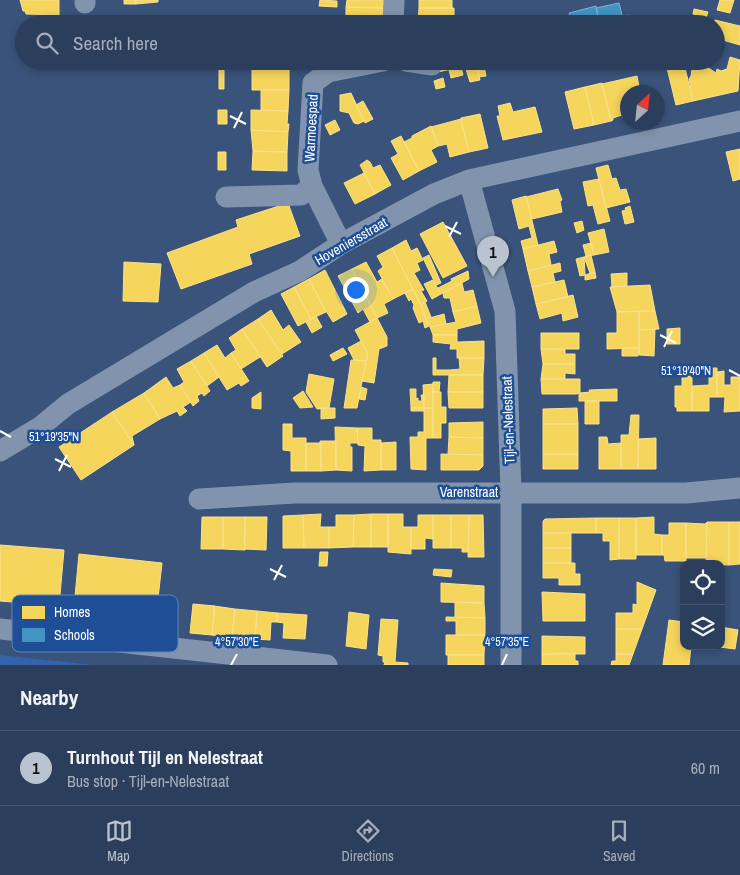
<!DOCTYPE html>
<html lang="en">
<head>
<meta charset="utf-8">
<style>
	:root { --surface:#2b3e5c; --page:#334562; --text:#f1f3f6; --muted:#a6aebb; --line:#475772; --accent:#bac3d0 }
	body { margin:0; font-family:"Archivo Narrow",sans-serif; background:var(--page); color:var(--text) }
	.controls { position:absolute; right:15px; bottom:15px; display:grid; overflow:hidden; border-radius:10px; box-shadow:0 2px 8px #0003 }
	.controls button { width:45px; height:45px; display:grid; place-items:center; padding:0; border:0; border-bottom:1px solid var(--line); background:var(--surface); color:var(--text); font:25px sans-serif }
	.compass { position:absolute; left:620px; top:85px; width:45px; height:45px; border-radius:50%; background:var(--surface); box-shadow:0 2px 8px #0003; rotate:27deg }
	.you { position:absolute; left:355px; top:289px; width:18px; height:18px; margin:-12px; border:4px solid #fff; border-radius:50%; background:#1a73e8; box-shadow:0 0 0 8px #1a73e833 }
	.badge { display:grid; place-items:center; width:32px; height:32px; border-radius:50%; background:var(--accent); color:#111; font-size:16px; font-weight:700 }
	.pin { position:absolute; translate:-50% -41px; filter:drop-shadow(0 1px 2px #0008) }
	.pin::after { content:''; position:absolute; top:26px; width:18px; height:15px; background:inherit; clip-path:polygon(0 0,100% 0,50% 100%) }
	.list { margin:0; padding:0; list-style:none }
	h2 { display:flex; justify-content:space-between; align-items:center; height:65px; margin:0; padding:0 20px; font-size:21px }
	h2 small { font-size:16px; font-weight:400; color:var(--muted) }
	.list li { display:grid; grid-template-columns:32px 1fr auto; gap:15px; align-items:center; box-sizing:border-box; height:75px; padding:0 20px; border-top:1px solid var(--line) }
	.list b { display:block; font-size:19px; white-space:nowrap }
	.list p { margin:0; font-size:16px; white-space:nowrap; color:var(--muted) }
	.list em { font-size:16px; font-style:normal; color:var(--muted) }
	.icon { flex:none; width:28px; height:28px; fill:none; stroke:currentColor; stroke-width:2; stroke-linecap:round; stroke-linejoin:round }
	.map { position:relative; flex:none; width:740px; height:665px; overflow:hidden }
	.search { position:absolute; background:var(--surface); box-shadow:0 2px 8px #0003; left:15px; right:15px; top:15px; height:55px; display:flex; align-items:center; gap:12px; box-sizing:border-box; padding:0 18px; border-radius:28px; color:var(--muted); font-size:19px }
	.sheet { height:140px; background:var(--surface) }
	nav { display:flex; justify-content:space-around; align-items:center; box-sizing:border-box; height:70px; border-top:1px solid var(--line); background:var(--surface); font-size:14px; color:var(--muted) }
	nav a { display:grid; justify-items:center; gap:2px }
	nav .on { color:var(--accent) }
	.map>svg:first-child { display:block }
	.green { fill:#3364ab }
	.homes { fill:#f6d55c; stroke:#f9e28d }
	.schools { fill:#4393c3; stroke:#7bb3d5 }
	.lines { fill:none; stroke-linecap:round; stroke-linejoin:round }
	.minor { stroke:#8294ad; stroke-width:21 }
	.ticks { fill:none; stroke:#fff; stroke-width:2 }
	.labels { text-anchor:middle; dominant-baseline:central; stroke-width:5; stroke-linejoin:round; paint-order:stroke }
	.street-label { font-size:14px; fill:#fff; stroke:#1e4e95 }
	.key { fill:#1e4e95; stroke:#6283b5; stroke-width:1 }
	.key-label { font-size:14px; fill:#fff }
	.ticks-label { font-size:12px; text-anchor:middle; fill:#fff; stroke:#1e4e95; stroke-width:5; stroke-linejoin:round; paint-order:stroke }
</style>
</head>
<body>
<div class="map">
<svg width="740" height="665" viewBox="0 0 740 665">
	<rect width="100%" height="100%" fill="#39537a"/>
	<path class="green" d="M 0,655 L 93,665 L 0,665 Z"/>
	<path class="homes" d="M 20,0 L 59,0 L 59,15 L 26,14 L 25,11 L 23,11 Z
		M 124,0 L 136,0 L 136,4 L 124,4 Z
		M 136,0 L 158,0 L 158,2 L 136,4 Z
		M 320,0 L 337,1 L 337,7 L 319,6 Z
		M 347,0 L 384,0 L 383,8 L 346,7 Z
		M 419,0 L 452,0 L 452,8 L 419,8 Z
		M 720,0 L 734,0 L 730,13 L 717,10 Z
		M 346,7 L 383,8 L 383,24 L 353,24 L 353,18 L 346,18 Z
		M 419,8 L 454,8 L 454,24 L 418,24 Z
		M 694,9 L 708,12 L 706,18 L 693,14 Z
		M 715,20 L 740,26 L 740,45 L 716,38 L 716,24 L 714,24 Z
		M 730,57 L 740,60 L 738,91 L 693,101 L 689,79 L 691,76 L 692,69 L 698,61 L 716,73 L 717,69 L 721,71 L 727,69 Z
		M 252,61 L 289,61 L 289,69 L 252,69 Z
		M 438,61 L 456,61 L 456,68 L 438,72 Z
		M 483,61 L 486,76 L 479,77 L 476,63 Z
		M 476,63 L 480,80 L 470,82 L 465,66 Z
		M 684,64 L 693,101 L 676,105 L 667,68 Z
		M 461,67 L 463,75 L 451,78 L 449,70 Z
		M 219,68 L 224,68 L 224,89 L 219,89 Z
		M 252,69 L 289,69 L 289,90 L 252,90 Z
		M 637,76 L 640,92 L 628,92 L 628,117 L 623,118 L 622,115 L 613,118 L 613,120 L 611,121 L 602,84 Z
		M 443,78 L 445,87 L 436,89 L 434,81 Z
		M 602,83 L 611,121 L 594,125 L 585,87 Z
		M 585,87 L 594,125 L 574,129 L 565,92 Z
		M 261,90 L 289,90 L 288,111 L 261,110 Z
		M 351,93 L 364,121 L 358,124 L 354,123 L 349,113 L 340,111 L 340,95 Z
		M 363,101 L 373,119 L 365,123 L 356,105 Z
		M 510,103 L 513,112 L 535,107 L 542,132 L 503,140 L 497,116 L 500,116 L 498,106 Z
		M 218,110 L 227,110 L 227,124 L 218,124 Z
		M 251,110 L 288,111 L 287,124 L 289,124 L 288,132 L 251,130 Z
		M 480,114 L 488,148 L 469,152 L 463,129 L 462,129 L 461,118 Z
		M 461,119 L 469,152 L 450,157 L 447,144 L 438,146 L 431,127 Z
		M 335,120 L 340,130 L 330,135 L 325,125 Z
		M 431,126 L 438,146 L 431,150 L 437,162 L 419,171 L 404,142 L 412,138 L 412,136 Z
		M 251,130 L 288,132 L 287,152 L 253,151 Z
		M 401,136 L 419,171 L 403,180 L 391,158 L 398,154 L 391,141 Z
		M 740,149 L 740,179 L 733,181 L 726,152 Z
		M 253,151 L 287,152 L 287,171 L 252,170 Z
		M 218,152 L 226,152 L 226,170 L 218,170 Z
		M 367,160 L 370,162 L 373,168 L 380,165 L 391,185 L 375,194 L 360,165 Z
		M 608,165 L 612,179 L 616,178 L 620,190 L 626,189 L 630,202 L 606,208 L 596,168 Z
		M 364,173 L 375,194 L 355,204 L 344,183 Z
		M 599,179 L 610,221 L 598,224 L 593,205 L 588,206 L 583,182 Z
		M 558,189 L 562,200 L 560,201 L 562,212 L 532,219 L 526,197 Z
		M 526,196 L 538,245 L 523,249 L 521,241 L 532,238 L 529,226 L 519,229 L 512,200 Z
		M 288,203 L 300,236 L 249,254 L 252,264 L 181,289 L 167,253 L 238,227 L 236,220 Z
		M 630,206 L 634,222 L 625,224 L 622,211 L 626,210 L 625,208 Z
		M 582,221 L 584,230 L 577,233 L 574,223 Z
		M 443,222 L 467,266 L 443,278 L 420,234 Z
		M 604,229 L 609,252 L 594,255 L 588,233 Z
		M 406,240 L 411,251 L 417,248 L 423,260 L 417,263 L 420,270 L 414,273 L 424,290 L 421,291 L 427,301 L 421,305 L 392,248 Z
		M 554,241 L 557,252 L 549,254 L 551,265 L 528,271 L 523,249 Z
		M 591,243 L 594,255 L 586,256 L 583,245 Z
		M 392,248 L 413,289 L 393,299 L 378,271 L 383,267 L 377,256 Z
		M 429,255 L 441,283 L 436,285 L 423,258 Z
		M 591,255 L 595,272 L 590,273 L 584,257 Z
		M 584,257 L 585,275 L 580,276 L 576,259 Z
		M 124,262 L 161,264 L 158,302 L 123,301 Z
		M 366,262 L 377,282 L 382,279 L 393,299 L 384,304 L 388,313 L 377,318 L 352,269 Z
		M 560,263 L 561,271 L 553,273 L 555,282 L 532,287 L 528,271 Z
		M 352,269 L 377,318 L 370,322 L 363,309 L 358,313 L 338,276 Z
		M 325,270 L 347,314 L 333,322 L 321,303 L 309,279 Z
		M 468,271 L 469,279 L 441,294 L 438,288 L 452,281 L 451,279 Z
		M 595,272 L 596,278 L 585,280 L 585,275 Z
		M 627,273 L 627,286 L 612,287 L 611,274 Z
		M 309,279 L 326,312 L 311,319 L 294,287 Z
		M 433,280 L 441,294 L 432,299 L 424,284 Z
		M 564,280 L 568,297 L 536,304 L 532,287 Z
		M 462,283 L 464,292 L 473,290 L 477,306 L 453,312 L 450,298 L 444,298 L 443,293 Z
		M 650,285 L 655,311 L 617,312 L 610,287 Z
		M 294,287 L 311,319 L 298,326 L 281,294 Z
		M 413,289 L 421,305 L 429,326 L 425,328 L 423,321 L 419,323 L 413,308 L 414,305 L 411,299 L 409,301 L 405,293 Z
		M 573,295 L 578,317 L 563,321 L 562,313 L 540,319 L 536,304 Z
		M 425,302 L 431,317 L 426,319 L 421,305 Z
		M 477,306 L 481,323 L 457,329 L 457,335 L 433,335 L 430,327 L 456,322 L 453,312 Z
		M 271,310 L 283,330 L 289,325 L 301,342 L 282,354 L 258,319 Z
		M 639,311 L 639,348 L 607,349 L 607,333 L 617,333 L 617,312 Z
		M 639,311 L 655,311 L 659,329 L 639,330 Z
		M 444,314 L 446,324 L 430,327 L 426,319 Z
		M 316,316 L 322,327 L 312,333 L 306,322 Z
		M 377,318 L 387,337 L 387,346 L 379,349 L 374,383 L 362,381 L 368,354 L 355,330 Z
		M 258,319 L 283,356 L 267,367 L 242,329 Z
		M 680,328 L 680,344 L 667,344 L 667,329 Z
		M 242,329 L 260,357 L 241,369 L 231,353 L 236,350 L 229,338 Z
		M 655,329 L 654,356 L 639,355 L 639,330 Z
		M 541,333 L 579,333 L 579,349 L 541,349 Z
		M 433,335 L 457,335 L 457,342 L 459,342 L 484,341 L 484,358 L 457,358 L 457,349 L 450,349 L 451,344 L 433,342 Z
		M 361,341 L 368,354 L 366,361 L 354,360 L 348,348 Z
		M 217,345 L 225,358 L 231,353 L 249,381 L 241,386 L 239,383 L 227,390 L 204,353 Z
		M 343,348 L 347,354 L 333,361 L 330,355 Z
		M 622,348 L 639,348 L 638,356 L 622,356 Z
		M 541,349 L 565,349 L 565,354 L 575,354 L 575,364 L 543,364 Z
		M 204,353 L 219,377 L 207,386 L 191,361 Z
		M 433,358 L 436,358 L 436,370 L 450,370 L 460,369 L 459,358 L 484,358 L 483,375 L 433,375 Z
		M 351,360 L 366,361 L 357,408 L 344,408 Z
		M 191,361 L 210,391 L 204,396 L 202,393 L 197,396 L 199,401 L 193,406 L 180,385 L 184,382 L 177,369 Z
		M 543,364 L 575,364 L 575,374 L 565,373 L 565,379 L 541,379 Z
		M 709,368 L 717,368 L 717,397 L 709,397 L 709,411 L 692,411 L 692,386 L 709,385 Z
		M 724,371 L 724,385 L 731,385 L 731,377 L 740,377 L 740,411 L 724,412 L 725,397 L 717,397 L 717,372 Z
		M 309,374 L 334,379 L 329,408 L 317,409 L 306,392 Z
		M 449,375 L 483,375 L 483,392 L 448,392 Z
		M 682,376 L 692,376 L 692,411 L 677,411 L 677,407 L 675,407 L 675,386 L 682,386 Z
		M 166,377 L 173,388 L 180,385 L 191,402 L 183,407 L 187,411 L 180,416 L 177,411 L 160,419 L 144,393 Z
		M 541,379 L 580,379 L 580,393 L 590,392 L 589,390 L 617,389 L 617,401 L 579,401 L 579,393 L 577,394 L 542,394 Z
		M 433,382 L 440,382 L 439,392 L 433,392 Z
		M 433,384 L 433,408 L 424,408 L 423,385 Z
		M 361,387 L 367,389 L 365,400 L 359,399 Z
		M 410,389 L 416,389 L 416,399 L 418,398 L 418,401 L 422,401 L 421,395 L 424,395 L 424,408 L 411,408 Z
		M 303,391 L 313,407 L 300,408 L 293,398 Z
		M 261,392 L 261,409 L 252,408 L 252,398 Z
		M 433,392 L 441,392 L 441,407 L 446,407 L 446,423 L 441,423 L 441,438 L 433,438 Z
		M 448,392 L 483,392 L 483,408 L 449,408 Z
		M 144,393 L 160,419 L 132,436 L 134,445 L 112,412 Z
		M 585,401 L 599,401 L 599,424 L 585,424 Z
		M 321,408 L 335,408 L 335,418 L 321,419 Z
		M 411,408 L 424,408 L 424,411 L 411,411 Z
		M 424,408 L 433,408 L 433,438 L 426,438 L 426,470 L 411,469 L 410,437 L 418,437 L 418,432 L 424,432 Z
		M 577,408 L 578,424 L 543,424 L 543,409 Z
		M 112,412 L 134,445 L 81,480 L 59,447 Z
		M 631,415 L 639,415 L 638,469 L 621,469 L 621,435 L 629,435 Z
		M 483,422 L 483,438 L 449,437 L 449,423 Z
		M 283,424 L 292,424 L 292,438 L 306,438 L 306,471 L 291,471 L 291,451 L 283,450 Z
		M 543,424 L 578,424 L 578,454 L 543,454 Z
		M 335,427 L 357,428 L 358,443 L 350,443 L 350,447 L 352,447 L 352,471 L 336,470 Z
		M 357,428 L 372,428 L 372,440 L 381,440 L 381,470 L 364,471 L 365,446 L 358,445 Z
		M 449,437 L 483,438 L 483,455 L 448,454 Z
		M 599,437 L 607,437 L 608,444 L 621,443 L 621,469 L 599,469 Z
		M 656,438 L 656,469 L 638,469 L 638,439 Z
		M 320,441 L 336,441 L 336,470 L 321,471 Z
		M 396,442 L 396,470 L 381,470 L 381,443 Z
		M 306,443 L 321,443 L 321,471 L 306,471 Z
		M 441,454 L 483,455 L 483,466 L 479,470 L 441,470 Z
		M 543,454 L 578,454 L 578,469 L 543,469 Z
		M 321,514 L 320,527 L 329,527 L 329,548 L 304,548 L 303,515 Z
		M 371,514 L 371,547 L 353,547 L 354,515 Z
		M 371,514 L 388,514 L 388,547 L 371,547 Z
		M 388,514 L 403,514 L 403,527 L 411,527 L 411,554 L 388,552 Z
		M 303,515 L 304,548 L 283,548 L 283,516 Z
		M 336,515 L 354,515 L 353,547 L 329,548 L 329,527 L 336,527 Z
		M 418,515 L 433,515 L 433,539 L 425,538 L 425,549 L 411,549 L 411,527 L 418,527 Z
		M 433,515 L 451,515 L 451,548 L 433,548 Z
		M 451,515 L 469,515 L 468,552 L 462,552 L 462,548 L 451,548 Z
		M 469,515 L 483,515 L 484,557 L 468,557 Z
		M 202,517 L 223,517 L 223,549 L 201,549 Z
		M 223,517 L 245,517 L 245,550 L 223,549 Z
		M 245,517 L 267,517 L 266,550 L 244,549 Z
		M 654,517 L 654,534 L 662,535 L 662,555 L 636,555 L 636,518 Z
		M 596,518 L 619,518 L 619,559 L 610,560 L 610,541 L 603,541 L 603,533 L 596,533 Z
		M 596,518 L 596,533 L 543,533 L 543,521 L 545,519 Z
		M 619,518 L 636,518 L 636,559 L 619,559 Z
		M 707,522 L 706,558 L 686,558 L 686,523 L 705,524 Z
		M 707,522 L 729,522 L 729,565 L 706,564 Z
		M 729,522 L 740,522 L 740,564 L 729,565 Z
		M 669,523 L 686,523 L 686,561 L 665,561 L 664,555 L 662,555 L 662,535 L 669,535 Z
		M 543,533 L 571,533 L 571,548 L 543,548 Z
		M 0,545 L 64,550 L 59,606 L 0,601 Z
		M 543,548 L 571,548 L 571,563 L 543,563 Z
		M 320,552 L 328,552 L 327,566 L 319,566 Z
		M 79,554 L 162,563 L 156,616 L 74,607 Z
		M 543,563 L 575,563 L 575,574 L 580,574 L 580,585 L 559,585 L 559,578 L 543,578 Z
		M 434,569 L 452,570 L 451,577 L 433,575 Z
		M 637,582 L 656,590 L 642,629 L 616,629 L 616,613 L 633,613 L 633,604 L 637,605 Z
		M 441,583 L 484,586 L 484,603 L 441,602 Z
		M 542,592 L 585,594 L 585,621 L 543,621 Z
		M 455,602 L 484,603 L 485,618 L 455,617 Z
		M 193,604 L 215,606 L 212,635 L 190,633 Z
		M 214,606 L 235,609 L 232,638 L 212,635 Z
		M 235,609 L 257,611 L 255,639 L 232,638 Z
		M 257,611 L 277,613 L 277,622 L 271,622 L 270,640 L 255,639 Z
		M 349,612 L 369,615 L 366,649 L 346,646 Z
		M 277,613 L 307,615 L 305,639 L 283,638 L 284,623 L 277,622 Z
		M 446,617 L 485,618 L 485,635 L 456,635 L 456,621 L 446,621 Z
		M 381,619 L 398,620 L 395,662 L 408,663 L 408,665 L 384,665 L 385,662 L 383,662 L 383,656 L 378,655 Z
		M 669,620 L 684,622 L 684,646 L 691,646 L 689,665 L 663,665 Z
		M 721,627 L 738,630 L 735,649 L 712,646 L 721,646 Z
		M 616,629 L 642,629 L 633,654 L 616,654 Z
		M 446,635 L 485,635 L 484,655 L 446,655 Z
		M 542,636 L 585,637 L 585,654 L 542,654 Z
		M 575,653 L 575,661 L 578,661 L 578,665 L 542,665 L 542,654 Z
		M 616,654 L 633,654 L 629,665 L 611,665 L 612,661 L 616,661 Z
		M 448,655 L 484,655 L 484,665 L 448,665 Z"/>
	<path class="schools" d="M 619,3 L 622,15 L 599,20 L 596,8 Z
		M 596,6 L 599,20 L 585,24 L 572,24 L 569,13 Z
		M 629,15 L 631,24 L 588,23 L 609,19 Z"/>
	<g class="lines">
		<path class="minor" d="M 85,0 L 85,3
			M 393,24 L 394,0
			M 406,61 L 432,65
			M 469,180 L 505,311 L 511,492 L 511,665
			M 312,186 L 341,244
			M 226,197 L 301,195 L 312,186 L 308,170 L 313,83 L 328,72 L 383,61
			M 0,451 L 40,427 L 68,404 L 254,292 L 300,271 L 341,244 L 434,194 L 469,180 L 740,121
			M 199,499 L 295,493 L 686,493 L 740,488
			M 0,629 L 282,660
			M 282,665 L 282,660 L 327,665"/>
	</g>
	<path class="ticks" d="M 230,116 L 246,124M 234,128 L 242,112M 445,226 L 461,234M 449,237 L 457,222M 660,335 L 676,343M 664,347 L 672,331M 729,370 L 740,376M 0,431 L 11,437M 55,459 L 71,467M 59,471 L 67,455M 270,569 L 286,577M 274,580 L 282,565M 231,665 L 237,654M 502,665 L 507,654"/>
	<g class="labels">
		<g class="street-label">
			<text transform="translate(311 128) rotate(-87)">Warmoespad</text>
			<text transform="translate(351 241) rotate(-30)">Hoveniersstraat</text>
			<text transform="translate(508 420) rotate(-92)">Tijl-en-Nelestraat</text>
			<text x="469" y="492">Varenstraat</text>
		</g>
	</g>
	<rect x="12" y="595" width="166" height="57" rx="8" class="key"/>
	<rect x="22" y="606" width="23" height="13" fill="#f6d55c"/>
	<rect x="22" y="628" width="23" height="14" fill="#4393c3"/>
	<g class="key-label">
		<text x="54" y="617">Homes</text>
		<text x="54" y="640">Schools</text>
	</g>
	<g class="ticks-label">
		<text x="686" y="375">51°19'40"N</text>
		<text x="54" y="441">51°19'35"N</text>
		<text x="237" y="646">4°57'30"E</text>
		<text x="507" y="646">4°57'35"E</text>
	</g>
</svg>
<div class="controls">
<button><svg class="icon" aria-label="locate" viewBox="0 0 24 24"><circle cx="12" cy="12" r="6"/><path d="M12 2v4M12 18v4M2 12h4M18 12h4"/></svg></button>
<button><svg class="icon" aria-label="layers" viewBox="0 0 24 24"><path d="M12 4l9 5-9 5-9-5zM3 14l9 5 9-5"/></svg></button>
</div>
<svg class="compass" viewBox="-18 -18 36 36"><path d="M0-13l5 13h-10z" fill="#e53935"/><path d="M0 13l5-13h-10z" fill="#a6aebb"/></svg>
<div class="you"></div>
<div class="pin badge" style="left:493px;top:277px">1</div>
<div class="search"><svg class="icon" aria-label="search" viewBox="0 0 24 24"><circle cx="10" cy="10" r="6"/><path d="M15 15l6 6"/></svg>Search here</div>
</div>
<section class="sheet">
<h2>Nearby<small></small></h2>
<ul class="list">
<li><span class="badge">1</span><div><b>Turnhout Tijl en Nelestraat</b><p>Bus stop · Tijl-en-Nelestraat</p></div><em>60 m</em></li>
</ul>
</section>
<nav>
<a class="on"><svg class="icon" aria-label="map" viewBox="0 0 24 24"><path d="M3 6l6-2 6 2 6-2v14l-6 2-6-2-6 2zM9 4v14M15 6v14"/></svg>Map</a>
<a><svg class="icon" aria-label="directions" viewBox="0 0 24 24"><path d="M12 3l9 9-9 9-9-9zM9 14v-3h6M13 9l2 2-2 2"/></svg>Directions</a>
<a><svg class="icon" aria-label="saved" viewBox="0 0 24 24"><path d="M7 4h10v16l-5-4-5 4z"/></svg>Saved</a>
</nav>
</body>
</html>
